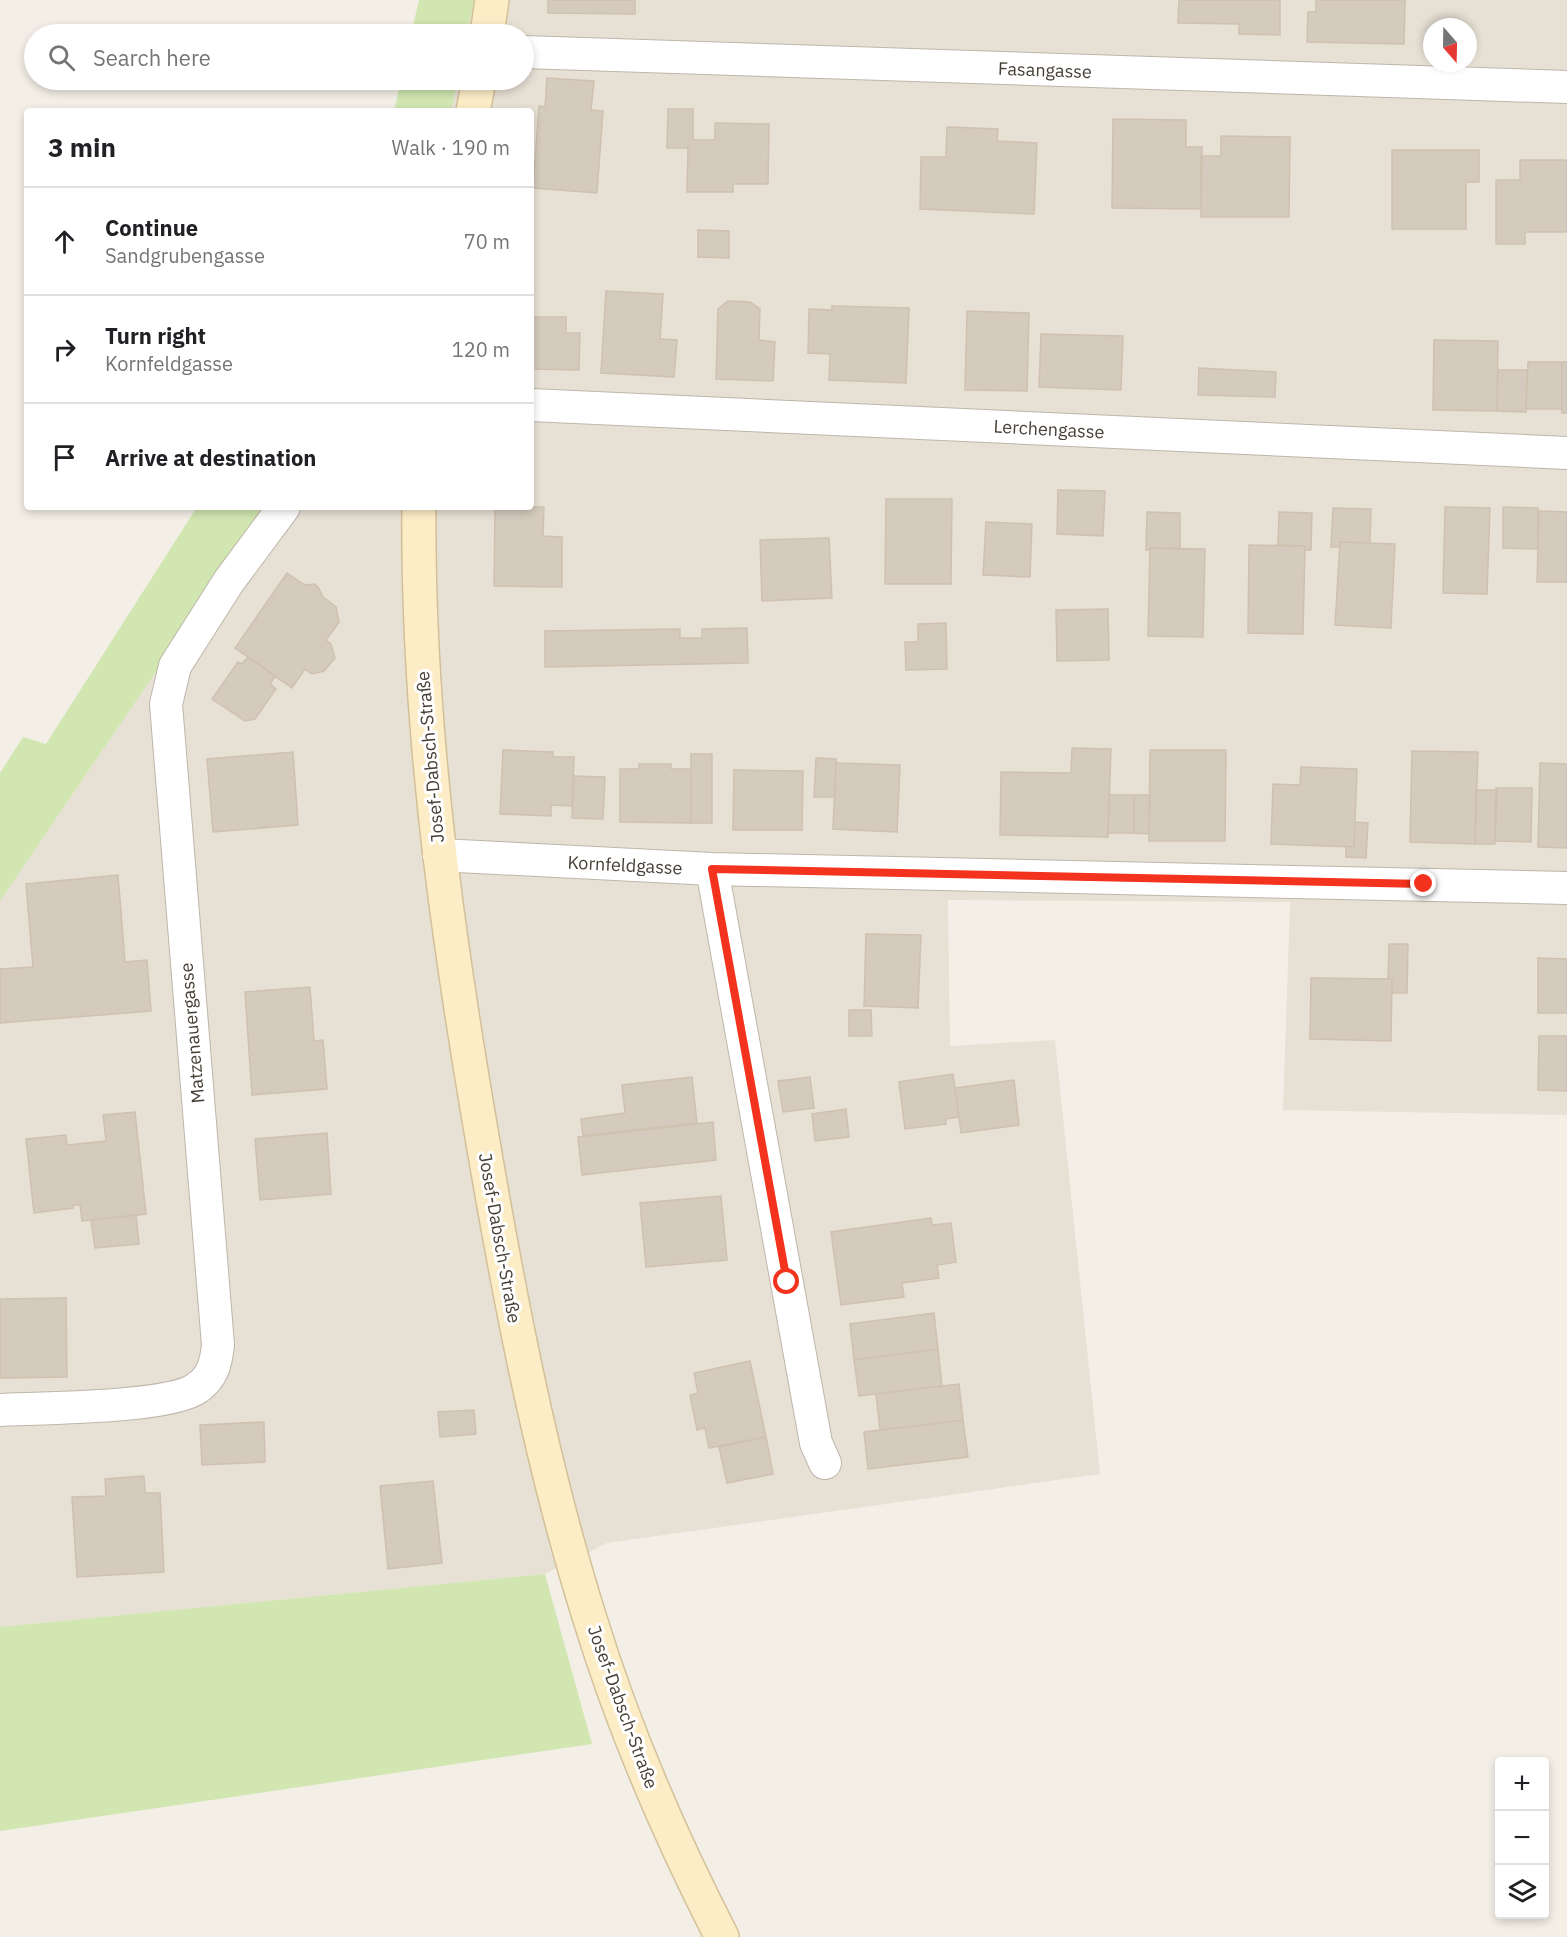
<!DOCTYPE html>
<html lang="en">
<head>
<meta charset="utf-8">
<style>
	:root { --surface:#fff; --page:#f2f2f2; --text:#202124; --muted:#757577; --line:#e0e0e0 }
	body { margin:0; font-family:"IBM Plex Sans",sans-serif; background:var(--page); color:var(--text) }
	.controls { position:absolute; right:18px; bottom:18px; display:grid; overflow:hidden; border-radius:6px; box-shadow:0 3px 9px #0003 }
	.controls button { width:54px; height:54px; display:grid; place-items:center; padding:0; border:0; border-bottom:2px solid var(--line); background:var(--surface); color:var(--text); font:30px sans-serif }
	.compass { position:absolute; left:1423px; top:18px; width:54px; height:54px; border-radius:50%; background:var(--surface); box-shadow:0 3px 9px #0003; rotate:160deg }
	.stop { position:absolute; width:18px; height:18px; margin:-14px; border:4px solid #f3331e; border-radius:50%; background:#fff }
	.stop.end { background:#f3331e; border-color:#fff; box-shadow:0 2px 6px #0008 }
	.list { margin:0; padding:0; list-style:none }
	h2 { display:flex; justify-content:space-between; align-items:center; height:78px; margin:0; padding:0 24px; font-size:26px }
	h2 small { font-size:20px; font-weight:400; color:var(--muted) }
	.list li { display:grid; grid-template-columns:39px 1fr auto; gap:18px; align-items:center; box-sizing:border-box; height:108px; padding:0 24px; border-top:2px solid var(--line) }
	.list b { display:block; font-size:22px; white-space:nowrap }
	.list p { margin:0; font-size:20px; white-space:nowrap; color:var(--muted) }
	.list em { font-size:20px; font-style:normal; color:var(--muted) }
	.icon { flex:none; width:33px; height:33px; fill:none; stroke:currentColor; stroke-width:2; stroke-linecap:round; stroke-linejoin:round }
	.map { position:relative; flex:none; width:1567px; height:1937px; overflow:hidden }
	.search { position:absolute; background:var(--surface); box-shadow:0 3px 9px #0003; left:24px; top:24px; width:510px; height:66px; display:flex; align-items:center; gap:15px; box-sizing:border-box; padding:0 21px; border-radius:33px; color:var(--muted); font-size:22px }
	.panel { position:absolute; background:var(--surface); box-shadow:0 3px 9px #0003; left:24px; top:108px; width:510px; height:402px; border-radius:6px }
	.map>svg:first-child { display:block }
	.residential { fill:#e7e0d5; fill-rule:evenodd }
	.green { fill:#d1e6b1 }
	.building { fill:#d4cabd; stroke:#cfc1b0; stroke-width:1.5 }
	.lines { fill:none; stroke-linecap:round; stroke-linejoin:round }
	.minor-casing { stroke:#beb6aa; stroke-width:34 }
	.secondary-casing { stroke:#d2c098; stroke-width:36 }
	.minor { stroke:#fff; stroke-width:32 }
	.secondary { stroke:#fdedc7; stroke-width:33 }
	.route { stroke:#f3331e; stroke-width:8 }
	.labels { text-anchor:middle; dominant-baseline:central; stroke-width:6; stroke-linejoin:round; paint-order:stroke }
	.street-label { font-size:18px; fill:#463f36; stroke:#fff }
</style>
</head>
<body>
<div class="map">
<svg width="1567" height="1937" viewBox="0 0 1567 1937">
	<rect width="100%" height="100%" fill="#f3efe7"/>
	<path class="residential" d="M 474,0 L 1567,0 L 1567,1115 L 1283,1110 L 1290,902 L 948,900 L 950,1046 L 1055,1040 L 1100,1474 L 607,1543 L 545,1574 L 0,1627 L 0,901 L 268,507 L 531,507 L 531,111 L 451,111 L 458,80 L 524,80 L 524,34 L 467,34 ZM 1432,27 L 1468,27 L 1468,63 L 1432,63 Z"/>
	<path class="green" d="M 419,0 L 474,0 L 467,34 L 411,34 Z
		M 401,80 L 458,80 L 451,111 L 394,111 Z
		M 197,507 L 268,507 L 0,901 L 0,773 L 23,737 L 46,744 Z
		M 545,1574 L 592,1744 L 0,1831 L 0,1627 Z"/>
	<path class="building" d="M 548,0 L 635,0 L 635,14 L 548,13 Z
		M 1179,0 L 1280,0 L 1280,35 L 1239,34 L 1239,24 L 1178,23 Z
		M 1316,0 L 1405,0 L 1404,44 L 1307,42 L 1308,12 L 1316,12 Z
		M 547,78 L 594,81 L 591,110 L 603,111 L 597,193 L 533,188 L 539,106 L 545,107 Z
		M 668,109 L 693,109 L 693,140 L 715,140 L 715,123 L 769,124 L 768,184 L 733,184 L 733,192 L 687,192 L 688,148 L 667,148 Z
		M 1113,119 L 1186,120 L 1186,147 L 1202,147 L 1201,209 L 1112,208 Z
		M 947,127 L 998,129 L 997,141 L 1037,143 L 1034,214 L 920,209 L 921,157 L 946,157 Z
		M 1221,136 L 1290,137 L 1289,217 L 1201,217 L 1201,156 L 1221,156 Z
		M 1392,150 L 1479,150 L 1479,182 L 1466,182 L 1466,229 L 1392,229 Z
		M 1520,160 L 1567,160 L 1567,232 L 1525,232 L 1525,244 L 1496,244 L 1496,180 L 1520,180 Z
		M 698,230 L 729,231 L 729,258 L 698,257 Z
		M 606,291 L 663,294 L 660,339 L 677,340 L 674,377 L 601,373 Z
		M 728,301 L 750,302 L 760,309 L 759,340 L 775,342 L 773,381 L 716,379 L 718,309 Z
		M 832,306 L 909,308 L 906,383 L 829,380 L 830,354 L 808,353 L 809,309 L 832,310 Z
		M 967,311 L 1029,313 L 1027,391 L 965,390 Z
		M 531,317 L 566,317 L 566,333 L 580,333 L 579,370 L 531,369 Z
		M 1041,334 L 1123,336 L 1121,390 L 1039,387 Z
		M 1434,340 L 1498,341 L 1497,411 L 1433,410 Z
		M 1528,362 L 1562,362 L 1562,409 L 1526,409 Z
		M 1562,362 L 1567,362 L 1567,413 L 1562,413 Z
		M 1199,368 L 1276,372 L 1275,397 L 1198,395 Z
		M 1498,370 L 1527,370 L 1526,412 L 1497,411 Z
		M 1058,490 L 1105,491 L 1103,536 L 1057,534 Z
		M 886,499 L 952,499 L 951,584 L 885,584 Z
		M 495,507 L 544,507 L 543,536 L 562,537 L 562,587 L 494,586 Z
		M 1445,507 L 1490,508 L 1487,594 L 1443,593 Z
		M 1503,507 L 1538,508 L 1538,549 L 1503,548 Z
		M 1333,508 L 1371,509 L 1370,543 L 1340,542 L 1339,547 L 1331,547 Z
		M 1539,511 L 1567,512 L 1567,582 L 1537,582 Z
		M 1147,512 L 1180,513 L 1180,549 L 1150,548 L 1150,550 L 1146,550 Z
		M 1279,512 L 1312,513 L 1311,550 L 1305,550 L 1305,546 L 1278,545 Z
		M 986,522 L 1032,524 L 1030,577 L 983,575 Z
		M 829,538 L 832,598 L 762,601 L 760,540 Z
		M 1340,542 L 1395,544 L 1391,628 L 1335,625 Z
		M 1249,545 L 1305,546 L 1303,634 L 1248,633 Z
		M 1150,548 L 1205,549 L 1203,637 L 1148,636 Z
		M 287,573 L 305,585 L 315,584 L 318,587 L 323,597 L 336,607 L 339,622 L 326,640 L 331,644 L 335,658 L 324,671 L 312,674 L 305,669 L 292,688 L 235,648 Z
		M 1108,609 L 1109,660 L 1057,661 L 1056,610 Z
		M 946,623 L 947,669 L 906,670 L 905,642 L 918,642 L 918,624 Z
		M 747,628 L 748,663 L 545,667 L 545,631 L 680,629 L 680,638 L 702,638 L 702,629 Z
		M 248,657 L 275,676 L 270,684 L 276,689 L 255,719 L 245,721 L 212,699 L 238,662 L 242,664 Z
		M 1072,748 L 1111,749 L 1108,837 L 1000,835 L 1001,772 L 1071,773 Z
		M 503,750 L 553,752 L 553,757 L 574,757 L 572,806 L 551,805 L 551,816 L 500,814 Z
		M 1150,750 L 1226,750 L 1225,841 L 1149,841 Z
		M 1412,751 L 1478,752 L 1475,844 L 1410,842 Z
		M 293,752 L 298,825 L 213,832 L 207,759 Z
		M 691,754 L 712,754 L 712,823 L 691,823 Z
		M 816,758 L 836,759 L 835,797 L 814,797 Z
		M 836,763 L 900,765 L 897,832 L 833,829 Z
		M 1540,763 L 1567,764 L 1567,848 L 1538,847 Z
		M 639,764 L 671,764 L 671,769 L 691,769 L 691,823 L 620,822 L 620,769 L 639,769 Z
		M 1301,767 L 1357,769 L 1354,847 L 1271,844 L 1273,784 L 1300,785 Z
		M 734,770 L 803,771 L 802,830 L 733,830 Z
		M 574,776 L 605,777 L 603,819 L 572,818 Z
		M 1496,788 L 1532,788 L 1531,842 L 1495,841 Z
		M 1476,790 L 1497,790 L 1495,844 L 1475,844 Z
		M 1109,795 L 1134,795 L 1134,833 L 1108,833 Z
		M 1134,795 L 1150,795 L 1149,834 L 1134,833 Z
		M 1355,822 L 1368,823 L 1366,858 L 1346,857 L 1346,846 L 1354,847 Z
		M 118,875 L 125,962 L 147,960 L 151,1011 L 0,1023 L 0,969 L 33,967 L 26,884 Z
		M 866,934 L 921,935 L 918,1008 L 864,1006 Z
		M 1389,944 L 1408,944 L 1407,993 L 1392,993 L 1392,979 L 1388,979 Z
		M 1538,958 L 1567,959 L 1567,1013 L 1538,1013 Z
		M 1311,978 L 1392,979 L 1391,1041 L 1310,1039 Z
		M 310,987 L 314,1041 L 323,1040 L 327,1089 L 252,1095 L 245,992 Z
		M 849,1010 L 871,1010 L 872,1036 L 849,1036 Z
		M 1539,1036 L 1567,1036 L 1567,1091 L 1538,1090 Z
		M 953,1074 L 959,1117 L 946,1119 L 946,1124 L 905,1129 L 899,1082 Z
		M 692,1077 L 697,1123 L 583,1136 L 581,1119 L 625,1113 L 622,1085 Z
		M 810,1077 L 814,1108 L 783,1112 L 778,1081 Z
		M 1014,1080 L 1019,1125 L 961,1133 L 955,1088 Z
		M 846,1109 L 849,1137 L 815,1141 L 812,1114 Z
		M 135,1112 L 146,1214 L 82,1221 L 80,1205 L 73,1205 L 73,1208 L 34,1213 L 26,1139 L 66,1135 L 67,1145 L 106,1141 L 103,1115 Z
		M 713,1122 L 716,1160 L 582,1175 L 578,1137 Z
		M 327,1133 L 331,1194 L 260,1200 L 255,1139 Z
		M 721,1196 L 727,1260 L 646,1267 L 640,1203 Z
		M 136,1215 L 139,1244 L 95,1248 L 91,1220 Z
		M 931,1218 L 932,1225 L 951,1223 L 956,1262 L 937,1265 L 939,1278 L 902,1283 L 904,1297 L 841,1305 L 831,1232 Z
		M 66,1298 L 67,1377 L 0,1378 L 0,1299 Z
		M 934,1313 L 938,1349 L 854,1360 L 850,1324 Z
		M 938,1349 L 942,1386 L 859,1396 L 854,1360 Z
		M 750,1361 L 766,1437 L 709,1448 L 705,1428 L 697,1430 L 690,1395 L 698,1393 L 694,1373 Z
		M 959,1384 L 963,1420 L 880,1430 L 876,1394 Z
		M 474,1410 L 476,1434 L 440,1437 L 438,1412 Z
		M 963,1420 L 968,1457 L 868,1469 L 864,1432 Z
		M 264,1422 L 265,1462 L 202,1465 L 200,1425 Z
		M 766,1437 L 773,1474 L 727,1483 L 719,1447 Z
		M 144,1476 L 145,1493 L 160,1493 L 164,1572 L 77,1577 L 72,1497 L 106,1496 L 105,1479 Z
		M 433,1481 L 442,1563 L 388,1569 L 380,1486 Z"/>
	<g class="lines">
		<defs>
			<path id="minor" d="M 524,52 L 1567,87
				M 531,405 L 1567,453
				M 439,855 L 712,869 L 1567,888
				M 712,869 L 816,1443 L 825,1463
				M 0,1410 C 40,1408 170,1408 197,1388 C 213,1377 216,1363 218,1345 L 166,704 L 175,666 L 229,581 L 284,507"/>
			<path id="secondary" d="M 487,34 L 492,0
				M 473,111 L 479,80
				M 419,507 C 417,715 445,920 480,1125 C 508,1290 539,1456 589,1616 C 623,1727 669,1834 722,1937"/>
		</defs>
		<use href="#minor" class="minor-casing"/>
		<use href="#secondary" class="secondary-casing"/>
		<use href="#minor" class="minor"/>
		<use href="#secondary" class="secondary"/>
	</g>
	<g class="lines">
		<path class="route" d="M 787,1282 L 712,869 L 1424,884"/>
	</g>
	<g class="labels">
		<g class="street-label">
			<text transform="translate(1045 70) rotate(2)">Fasangasse</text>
			<text transform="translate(1049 429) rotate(3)">Lerchengasse</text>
			<text transform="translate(430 757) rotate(-95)">Josef-Dabsch-Straße</text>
			<text transform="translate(625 865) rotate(3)">Kornfeldgasse</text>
			<text transform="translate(192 1033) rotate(-95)">Matzenauergasse</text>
			<text transform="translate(500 1238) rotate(80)">Josef-Dabsch-Straße</text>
			<text transform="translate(623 1707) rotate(70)">Josef-Dabsch-Straße</text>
		</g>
	</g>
</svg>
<div class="controls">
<button>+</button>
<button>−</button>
<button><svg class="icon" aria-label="layers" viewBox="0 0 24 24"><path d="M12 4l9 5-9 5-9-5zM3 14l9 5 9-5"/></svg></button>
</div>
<svg class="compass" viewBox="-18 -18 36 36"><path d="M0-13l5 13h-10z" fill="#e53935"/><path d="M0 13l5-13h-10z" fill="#757577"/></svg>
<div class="stop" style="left:787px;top:1282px"></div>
<div class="stop end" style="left:1424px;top:884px"></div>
<div class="search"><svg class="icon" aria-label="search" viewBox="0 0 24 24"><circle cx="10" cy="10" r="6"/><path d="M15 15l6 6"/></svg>Search here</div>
<section class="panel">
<h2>3 min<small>Walk · 190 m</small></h2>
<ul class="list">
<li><svg class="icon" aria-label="ahead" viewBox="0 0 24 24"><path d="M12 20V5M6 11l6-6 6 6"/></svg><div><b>Continue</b><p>Sandgrubengasse</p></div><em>70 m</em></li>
<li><svg class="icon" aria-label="right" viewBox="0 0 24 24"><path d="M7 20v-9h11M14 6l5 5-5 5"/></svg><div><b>Turn right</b><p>Kornfeldgasse</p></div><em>120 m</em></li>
<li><svg class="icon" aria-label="arrive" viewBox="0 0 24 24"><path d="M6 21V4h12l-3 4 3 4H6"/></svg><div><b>Arrive at destination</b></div></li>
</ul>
</section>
</div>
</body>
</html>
